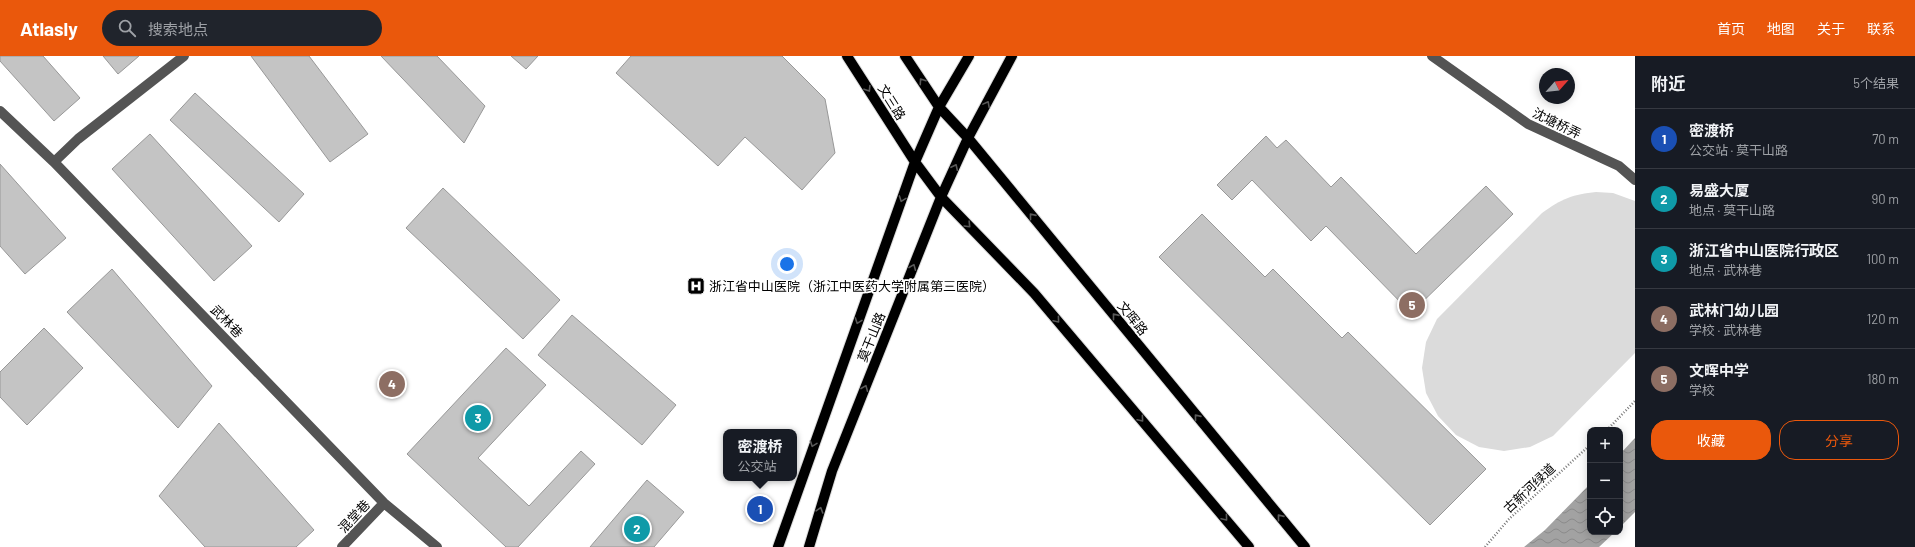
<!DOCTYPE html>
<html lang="zh">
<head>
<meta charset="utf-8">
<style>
	:root { --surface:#171b24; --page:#20242c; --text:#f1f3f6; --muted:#9ea1a6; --line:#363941; --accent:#ea580c }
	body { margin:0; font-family:Barlow,"Noto Sans SC",sans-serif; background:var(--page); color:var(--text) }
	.controls { position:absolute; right:12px; bottom:12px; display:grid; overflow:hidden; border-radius:8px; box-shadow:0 2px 10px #0003 }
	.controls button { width:36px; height:36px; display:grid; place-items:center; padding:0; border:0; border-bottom:1px solid var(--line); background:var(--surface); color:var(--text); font:20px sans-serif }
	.compass { position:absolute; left:1539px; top:12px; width:36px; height:36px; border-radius:50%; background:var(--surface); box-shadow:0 2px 10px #0003; rotate:63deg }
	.you { position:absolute; left:787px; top:208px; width:14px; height:14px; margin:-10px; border:3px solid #fff; border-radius:50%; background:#1a73e8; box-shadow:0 0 0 6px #1a73e833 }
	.badge { display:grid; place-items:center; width:26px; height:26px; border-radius:50%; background:var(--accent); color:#fff; font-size:13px; font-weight:700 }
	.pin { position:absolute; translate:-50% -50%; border:2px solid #fff; box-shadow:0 1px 4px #0006 }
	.popup { position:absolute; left:723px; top:373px; width:74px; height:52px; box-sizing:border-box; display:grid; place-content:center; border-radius:8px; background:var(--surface); filter:drop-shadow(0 1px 3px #0005); font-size:13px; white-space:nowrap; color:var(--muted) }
	.popup b { font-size:15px; color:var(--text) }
	.popup::after { content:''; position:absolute; left:50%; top:100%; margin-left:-8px; border:8px solid transparent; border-top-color:var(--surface) }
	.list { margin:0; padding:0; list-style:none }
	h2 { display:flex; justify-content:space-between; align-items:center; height:52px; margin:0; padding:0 16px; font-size:17px }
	h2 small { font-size:13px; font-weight:400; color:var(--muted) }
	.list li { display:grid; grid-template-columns:26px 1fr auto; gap:12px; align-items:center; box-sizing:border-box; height:60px; padding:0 16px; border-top:1px solid var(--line) }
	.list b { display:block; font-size:15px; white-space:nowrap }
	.list p { margin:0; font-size:13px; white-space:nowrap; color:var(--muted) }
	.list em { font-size:13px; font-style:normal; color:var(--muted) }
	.actions { display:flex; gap:8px; padding:12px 16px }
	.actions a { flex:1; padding:9px 0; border:1px solid var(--accent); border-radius:16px; text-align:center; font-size:14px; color:var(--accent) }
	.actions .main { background:var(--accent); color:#fff }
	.icon { flex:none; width:22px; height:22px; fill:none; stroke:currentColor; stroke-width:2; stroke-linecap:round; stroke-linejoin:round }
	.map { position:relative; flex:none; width:1635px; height:491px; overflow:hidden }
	header { display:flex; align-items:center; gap:24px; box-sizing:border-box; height:56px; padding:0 20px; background:var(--accent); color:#fff }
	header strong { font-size:19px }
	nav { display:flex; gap:22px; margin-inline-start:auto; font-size:14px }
	.search { width:280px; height:36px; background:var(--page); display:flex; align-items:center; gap:10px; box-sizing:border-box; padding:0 14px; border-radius:22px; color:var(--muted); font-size:15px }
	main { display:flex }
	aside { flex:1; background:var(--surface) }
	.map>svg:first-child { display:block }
	.pitch { fill:#dbdbdb }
	.water { fill:url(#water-waves) }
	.building { fill:#c4c4c4; stroke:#989898 }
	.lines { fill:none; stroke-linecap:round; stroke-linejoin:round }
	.major-casing { stroke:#dbdbdb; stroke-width:12 }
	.path { stroke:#767676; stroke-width:2.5; stroke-dasharray:1 2; stroke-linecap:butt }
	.minor { stroke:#545454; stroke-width:10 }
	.major { stroke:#000; stroke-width:10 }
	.oneway { stroke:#595959 }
	.labels { text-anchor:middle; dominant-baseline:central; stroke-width:3.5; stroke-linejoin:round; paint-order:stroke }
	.street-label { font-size:13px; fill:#000; stroke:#fff }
	.poi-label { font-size:13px; fill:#000; stroke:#fff; text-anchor:start }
</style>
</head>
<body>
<header>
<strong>Atlasly</strong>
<div class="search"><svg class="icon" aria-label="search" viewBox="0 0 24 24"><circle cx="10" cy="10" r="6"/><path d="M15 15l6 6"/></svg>搜索地点</div>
<nav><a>首页</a><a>地图</a><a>关于</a><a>联系</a></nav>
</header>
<main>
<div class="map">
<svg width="1635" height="491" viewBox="0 0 1635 491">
	<defs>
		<pattern id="water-waves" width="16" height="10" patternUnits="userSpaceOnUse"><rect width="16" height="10" fill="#a2a2a2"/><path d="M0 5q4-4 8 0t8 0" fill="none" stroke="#8a8a8a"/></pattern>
	</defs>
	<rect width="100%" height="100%" fill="#fff"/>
	<path class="pitch" d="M 1596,136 L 1613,137 L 1635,145 L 1635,297 L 1553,380 L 1530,391 L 1504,395 L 1479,391 L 1456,379 L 1438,360 L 1426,337 L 1422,312 L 1426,286 L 1437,263 L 1542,157 C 1561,143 1574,138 1596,136 Z"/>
	<path class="water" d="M 1635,382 L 1635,456 L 1620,471 L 1620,398 Z
		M 1590,428 L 1590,476 L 1615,476 L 1599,491 L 1524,491 L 1545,474 Z"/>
	<path class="building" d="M 0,0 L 43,0 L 80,42 L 54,65 L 0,5 Z
		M 103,0 L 139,0 L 118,18 Z
		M 251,0 L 309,0 L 368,78 L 330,106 Z
		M 381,0 L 437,0 L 485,50 L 464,87 Z
		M 511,0 L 538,0 L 526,13 Z
		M 631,0 L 782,0 L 825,43 L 835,97 L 802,134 L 745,81 L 718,110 L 616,17 Z
		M 195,37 L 304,138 L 279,166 L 170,64 Z
		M 150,78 L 252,190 L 214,225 L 112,113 Z
		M 1266,80 L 1277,92 L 1286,84 L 1331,131 L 1341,121 L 1416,198 L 1486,130 L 1513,158 L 1411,257 L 1326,170 L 1311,185 L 1252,124 L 1232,144 L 1217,129 Z
		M 0,108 L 66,182 L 25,218 L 0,190 Z
		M 443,132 L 560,244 L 523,283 L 406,172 Z
		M 1202,158 L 1265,221 L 1273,213 L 1342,282 L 1348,276 L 1486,413 L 1430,469 L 1159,201 Z
		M 112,213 L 212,330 L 178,372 L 67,256 Z
		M 572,259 L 676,349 L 642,389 L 538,299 Z
		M 44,272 L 83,312 L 27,369 L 0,341 L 0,316 Z
		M 506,292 L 546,329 L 478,402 L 529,450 L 581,395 L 595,408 L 518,491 L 506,491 L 407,398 Z
		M 219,367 L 314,474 L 296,491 L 205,491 L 159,440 Z
		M 647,424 L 684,456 L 654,491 L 590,491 Z"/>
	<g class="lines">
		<defs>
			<path id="major" d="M 847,0 L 915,106 L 941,141 L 1034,237 L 1249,491
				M 905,0 L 939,51 L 968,82 L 1305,491
				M 778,491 L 915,106 L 939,51 L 969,0
				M 809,491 L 832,415 L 941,141 L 968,82 L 1012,0"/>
		</defs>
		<use href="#major" class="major-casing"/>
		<path class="path" d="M 1607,374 L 1635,345
			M 1485,491 L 1509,463 L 1590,389"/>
		<path class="minor" d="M 1432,0 L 1528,68 L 1619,110 L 1635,124
			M 0,55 L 54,106 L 384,447 L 437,491
			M 54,106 L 78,83 L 184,0
			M 342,491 L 384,447"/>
		<use href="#major" class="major"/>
	</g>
	<defs><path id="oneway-chevron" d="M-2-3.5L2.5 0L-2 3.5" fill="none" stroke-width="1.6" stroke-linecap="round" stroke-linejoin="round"/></defs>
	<g class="oneway">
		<use href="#oneway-chevron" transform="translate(922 25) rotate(-124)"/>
		<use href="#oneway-chevron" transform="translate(868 33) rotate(58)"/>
		<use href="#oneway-chevron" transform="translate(987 48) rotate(-62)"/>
		<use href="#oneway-chevron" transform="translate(955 111) rotate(-65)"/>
		<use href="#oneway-chevron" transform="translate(902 143) rotate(110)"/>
		<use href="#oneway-chevron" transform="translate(1032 160) rotate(-129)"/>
		<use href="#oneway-chevron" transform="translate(968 169) rotate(46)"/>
		<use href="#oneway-chevron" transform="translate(913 211) rotate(-68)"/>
		<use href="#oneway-chevron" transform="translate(1115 260) rotate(-129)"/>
		<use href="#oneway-chevron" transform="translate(1057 264) rotate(50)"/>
		<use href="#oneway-chevron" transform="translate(858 265) rotate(110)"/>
		<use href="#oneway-chevron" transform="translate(865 332) rotate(-68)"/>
		<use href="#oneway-chevron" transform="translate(1197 361) rotate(-129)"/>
		<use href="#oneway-chevron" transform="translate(1141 363) rotate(50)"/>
		<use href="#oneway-chevron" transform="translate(813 388) rotate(110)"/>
		<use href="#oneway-chevron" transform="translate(820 454) rotate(-73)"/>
		<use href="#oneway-chevron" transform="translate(1280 461) rotate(-129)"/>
		<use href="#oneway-chevron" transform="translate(1225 462) rotate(50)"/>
	</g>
	<defs>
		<symbol id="hospital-square" viewBox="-11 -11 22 22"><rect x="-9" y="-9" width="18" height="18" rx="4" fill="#000" stroke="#fff"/><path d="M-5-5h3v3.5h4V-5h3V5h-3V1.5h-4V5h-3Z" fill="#fff"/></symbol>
	</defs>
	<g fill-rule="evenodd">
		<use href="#hospital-square" x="686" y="220" width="20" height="20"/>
	</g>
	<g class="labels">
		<g class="street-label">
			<text transform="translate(892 46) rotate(58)">文三路</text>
			<text transform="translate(1557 67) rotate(26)">沈塘桥弄</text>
			<text transform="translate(1133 262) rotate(51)">文晖路</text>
			<text transform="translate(227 265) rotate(46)">武林巷</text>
			<text transform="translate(871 281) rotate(-68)">莫干山路</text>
			<text transform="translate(1529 432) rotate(-43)">古新河绿道</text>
			<text transform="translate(354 460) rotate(-47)">混堂巷</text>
		</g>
		<g class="poi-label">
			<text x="709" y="230">浙江省中山医院（浙江中医药大学附属第三医院）</text>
		</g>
	</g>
</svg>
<div class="controls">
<button>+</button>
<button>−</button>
<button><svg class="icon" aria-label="locate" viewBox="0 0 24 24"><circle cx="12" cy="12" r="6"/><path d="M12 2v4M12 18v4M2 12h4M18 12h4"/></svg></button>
</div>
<svg class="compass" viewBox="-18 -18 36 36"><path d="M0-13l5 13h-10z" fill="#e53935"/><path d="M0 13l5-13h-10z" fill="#9ea1a6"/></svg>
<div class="you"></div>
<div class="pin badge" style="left:760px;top:453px;background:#1a4fb4">1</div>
<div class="popup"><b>密渡桥</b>公交站</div>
<div class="pin badge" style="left:637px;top:473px;background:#0f9aa8">2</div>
<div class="pin badge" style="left:478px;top:362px;background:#0f9aa8">3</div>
<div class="pin badge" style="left:392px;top:328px;background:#8d6e63">4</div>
<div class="pin badge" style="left:1412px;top:249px;background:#8d6e63">5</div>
</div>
<aside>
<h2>附近<small>5个结果</small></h2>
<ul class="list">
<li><span class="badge" style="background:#1a4fb4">1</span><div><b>密渡桥</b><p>公交站 · 莫干山路</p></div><em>70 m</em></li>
<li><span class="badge" style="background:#0f9aa8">2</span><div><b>易盛大厦</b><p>地点 · 莫干山路</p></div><em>90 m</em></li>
<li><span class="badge" style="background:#0f9aa8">3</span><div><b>浙江省中山医院行政区</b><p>地点 · 武林巷</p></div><em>100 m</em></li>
<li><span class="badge" style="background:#8d6e63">4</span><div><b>武林门幼儿园</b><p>学校 · 武林巷</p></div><em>120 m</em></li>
<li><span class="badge" style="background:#8d6e63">5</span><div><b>文晖中学</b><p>学校</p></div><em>180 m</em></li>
</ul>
<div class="actions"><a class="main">收藏</a><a>分享</a></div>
</aside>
</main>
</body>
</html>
